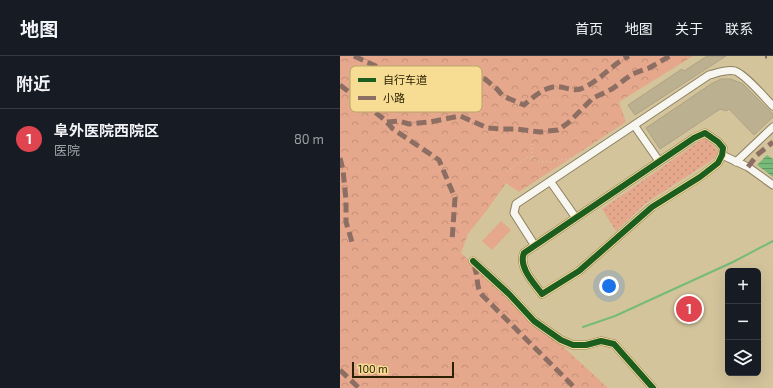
<!DOCTYPE html>
<html lang="zh">
<head>
<meta charset="utf-8">
<style>
	:root { --surface:#171b24; --page:#242831; --text:#f1f3f6; --muted:#9ea1a6; --line:#363941; --accent:#b2aea0 }
	body { margin:0; font-family:"Exo 2","Noto Sans SC",sans-serif; background:var(--page); color:var(--text) }
	.controls { position:absolute; right:12px; bottom:12px; display:grid; overflow:hidden; border-radius:6px; box-shadow:0 4px 16px #0002 }
	.controls button { width:36px; height:36px; display:grid; place-items:center; padding:0; border:0; border-bottom:1px solid var(--line); background:var(--surface); color:var(--text); font:20px sans-serif }
	.scale { position:absolute; left:12px; bottom:10px; width:102px; box-sizing:border-box; padding-left:4px; border:2px solid #2b2102; border-top:0; font-size:11px; line-height:14px; white-space:nowrap; color:#2b2102; -webkit-text-stroke:3px #f7dc93; paint-order:stroke }
	.you { position:absolute; left:269px; top:230px; width:14px; height:14px; margin:-10px; border:3px solid #fff; border-radius:50%; background:#1a73e8; box-shadow:0 0 0 6px #1a73e833 }
	.badge { display:grid; place-items:center; width:26px; height:26px; border-radius:50%; background:var(--accent); color:#fff; font-size:13px; font-weight:700 }
	.pin { position:absolute; translate:-50% -50%; border:2px solid #fff; box-shadow:0 1px 4px #0006 }
	.list { margin:0; padding:0; list-style:none }
	h2 { display:flex; justify-content:space-between; align-items:center; height:52px; margin:0; padding:0 16px; font-size:17px }
	h2 small { font-size:13px; font-weight:400; color:var(--muted) }
	.list li { display:grid; grid-template-columns:26px 1fr auto; gap:12px; align-items:center; box-sizing:border-box; height:60px; padding:0 16px; border-top:1px solid var(--line) }
	.list b { display:block; font-size:15px; white-space:nowrap }
	.list p { margin:0; font-size:13px; white-space:nowrap; color:var(--muted) }
	.list em { font-size:13px; font-style:normal; color:var(--muted) }
	.icon { flex:none; width:22px; height:22px; fill:none; stroke:currentColor; stroke-width:2; stroke-linecap:round; stroke-linejoin:round }
	.map { position:relative; flex:none; width:433px; height:332px; overflow:hidden }
	header { display:flex; align-items:center; gap:24px; box-sizing:border-box; height:56px; padding:0 20px; background:var(--surface); border-bottom:1px solid var(--line) }
	header strong { font-size:19px }
	nav { display:flex; gap:22px; margin-inline-start:auto; font-size:14px }
	main { display:flex }
	aside { flex:1; background:var(--surface) }
	.map>svg:first-child { display:block }
	.forest { fill:url(#forest-crowns) }
	.park { fill:url(#park-dots) }
	.pitch { fill:#e5a88d }
	.water { fill:url(#water-rules) }
	.lines { fill:none; stroke-linecap:round; stroke-linejoin:round }
	.stream { stroke:#77ba7a; stroke-width:2 }
	.building { fill:#bbb090; stroke:#aea383 }
	.street-casing { stroke:#8d8160; stroke-width:9 }
	.path { stroke:#d4cfc1; stroke-width:1; stroke-dasharray:1 3; stroke-linecap:butt }
	.street { stroke:#f8f6f0; stroke-width:7 }
	.quiet { stroke:#8d6e63; stroke-width:5; stroke-dasharray:10 5; stroke-linecap:butt }
	.cycleway-casing { stroke:#f7dc93; stroke-width:8 }
	.cycleway { stroke:#1b5e20; stroke-width:6 }
	.key { fill:#f7dc93; stroke:#baa468; stroke-width:1 }
	.key-label { font-size:11px; fill:#2b2102 }
</style>
</head>
<body>
<header>
<strong>地图</strong>
<nav><a>首页</a><a>地图</a><a>关于</a><a>联系</a></nav>
</header>
<main>
<aside>
<h2>附近<small></small></h2>
<ul class="list">
<li><span class="badge" style="background:#e0444e">1</span><div><b>阜外医院西院区</b><p>医院</p></div><em>80 m</em></li>
</ul>
</aside>
<div class="map">
<svg width="433" height="332" viewBox="0 0 433 332">
	<defs>
		<pattern id="forest-crowns" width="20" height="18" patternUnits="userSpaceOnUse"><rect width="20" height="18" fill="#e5a88d"/><path d="M2 6a3 3 0 1 1 6 0M12 15a3 3 0 1 1 6 0" fill="none" stroke="#c59078"/></pattern>
		<pattern id="park-dots" width="8" height="8" patternUnits="userSpaceOnUse"><rect width="8" height="8" fill="#e5a88d"/><path d="M2 2h.1M6 6h.1" fill="none" stroke="#c59078" stroke-width="1.8" stroke-linecap="round"/></pattern>
		<pattern id="water-rules" width="6" height="5" patternUnits="userSpaceOnUse"><rect width="6" height="5" fill="#77ba7a"/><path d="M0 2.5h6" fill="none" stroke="#629762"/></pattern>
	</defs>
	<rect width="100%" height="100%" fill="#d3c49c"/>
	<path class="forest" d="M 0,0 L 353,0 L 279,46 L 286,66 L 179,136 L 166,127 L 147,154 L 128,178 L 121,197 L 268,332 L 0,332 Z"/>
	<path class="park" d="M 364,82 L 372,88 L 379,96 L 372,104 L 306,147 L 276,175 L 262,153 Z"/>
	<path class="pitch" d="M 161,165 L 171,174 L 152,194 L 142,185 Z"/>
	<path class="water" d="M 427,99 L 433,103 L 433,121 L 417,109 Z"/>
	<g class="lines">
		<path class="stream" d="M 243,271 L 275,260 L 393,206 L 433,185"/>
	</g>
	<path class="building" d="M 367,0 L 386,0 L 295,59 L 288,49 L 342,13 L 344,15 Z
		M 381,23 L 391,23 L 403,28 L 433,58 L 433,61 L 414,79 L 389,53 L 386,55 L 380,53 L 320,93 L 306,72 L 371,28 Z"/>
	<g class="lines">
		<defs>
			<path id="street" d="M 294,69 L 319,105
				M 365,77 L 378,86 L 383,92 L 382,99 L 378,107 L 360,121 L 312,151 L 239,215 L 202,238 C 194,227 178,211 184,197 L 354,82 Z
				M 382,99 L 408,111 L 433,129
				M 396,106 L 433,71
				M 210,125 L 236,162
				M 195,190 L 174,157 L 176,148 L 369,19 C 377,17 387,13 395,15 C 405,18 425,42 433,50
				M 133,205 L 169,238 L 194,265 L 221,284 L 233,289 L 246,289 L 261,285 L 274,288 L 313,332"/>
		</defs>
		<use href="#street" class="street-casing"/>
		<path class="path" d="M 192,101 L 192,87
			M 167,115 L 188,101 L 198,105 L 209,106 L 232,102"/>
		<use href="#street" class="street"/>
		<path class="quiet" d="M 14,0 L 42,13 L 56,16 L 68,14 L 81,20 L 107,20 L 120,17 L 145,23 L 157,33 L 163,40 L 184,49 C 192,42 202,33 213,31 C 223,29 233,37 243,32 C 261,24 272,8 289,0
			M 425,0 L 427,0
			M 0,29 L 45,64 L 53,73 L 99,104 L 115,142 L 112,185
			M 47,66 L 59,65 L 69,68 L 90,66 L 120,60 L 148,72 L 162,73 L 176,73 L 200,76 L 218,74 L 228,67 L 253,42 L 272,33 L 292,18 L 309,12 L 330,0
			M 0,102 L 3,114 L 6,144 L 6,166 L 12,186
			M 408,111 L 417,99 L 433,86
			M 138,210 L 135,213 C 139,223 135,231 143,240 L 235,332
			M 0,314 L 19,332"/>
		<defs>
			<path id="cycleway" d="M 365,77 L 378,86 L 383,92 L 382,99 L 378,107 L 360,121 L 312,151 L 239,215 L 202,238 C 194,227 178,211 184,197 L 354,82 Z
				M 133,205 L 169,238 L 194,265 L 221,284 L 233,289 L 246,289 L 261,285 L 274,288 L 313,332"/>
		</defs>
		<use href="#cycleway" class="cycleway-casing"/>
		<use href="#cycleway" class="cycleway"/>
	</g>
	<rect x="10" y="10" width="132" height="46" rx="6" class="key"/>
	<rect x="18" y="22" width="18" height="4" fill="#1b5e20"/>
	<rect x="18" y="40" width="18" height="4" fill="#8d6e63"/>
	<g class="key-label">
		<text x="43" y="28">自行车道</text>
		<text x="43" y="46">小路</text>
	</g>
</svg>
<div class="controls">
<button>+</button>
<button>−</button>
<button><svg class="icon" aria-label="layers" viewBox="0 0 24 24"><path d="M12 4l9 5-9 5-9-5zM3 14l9 5 9-5"/></svg></button>
</div>
<div class="scale">100 m</div>
<div class="you"></div>
<div class="pin badge" style="left:349px;top:253px;background:#e0444e">1</div>
</div>
</main>
</body>
</html>
